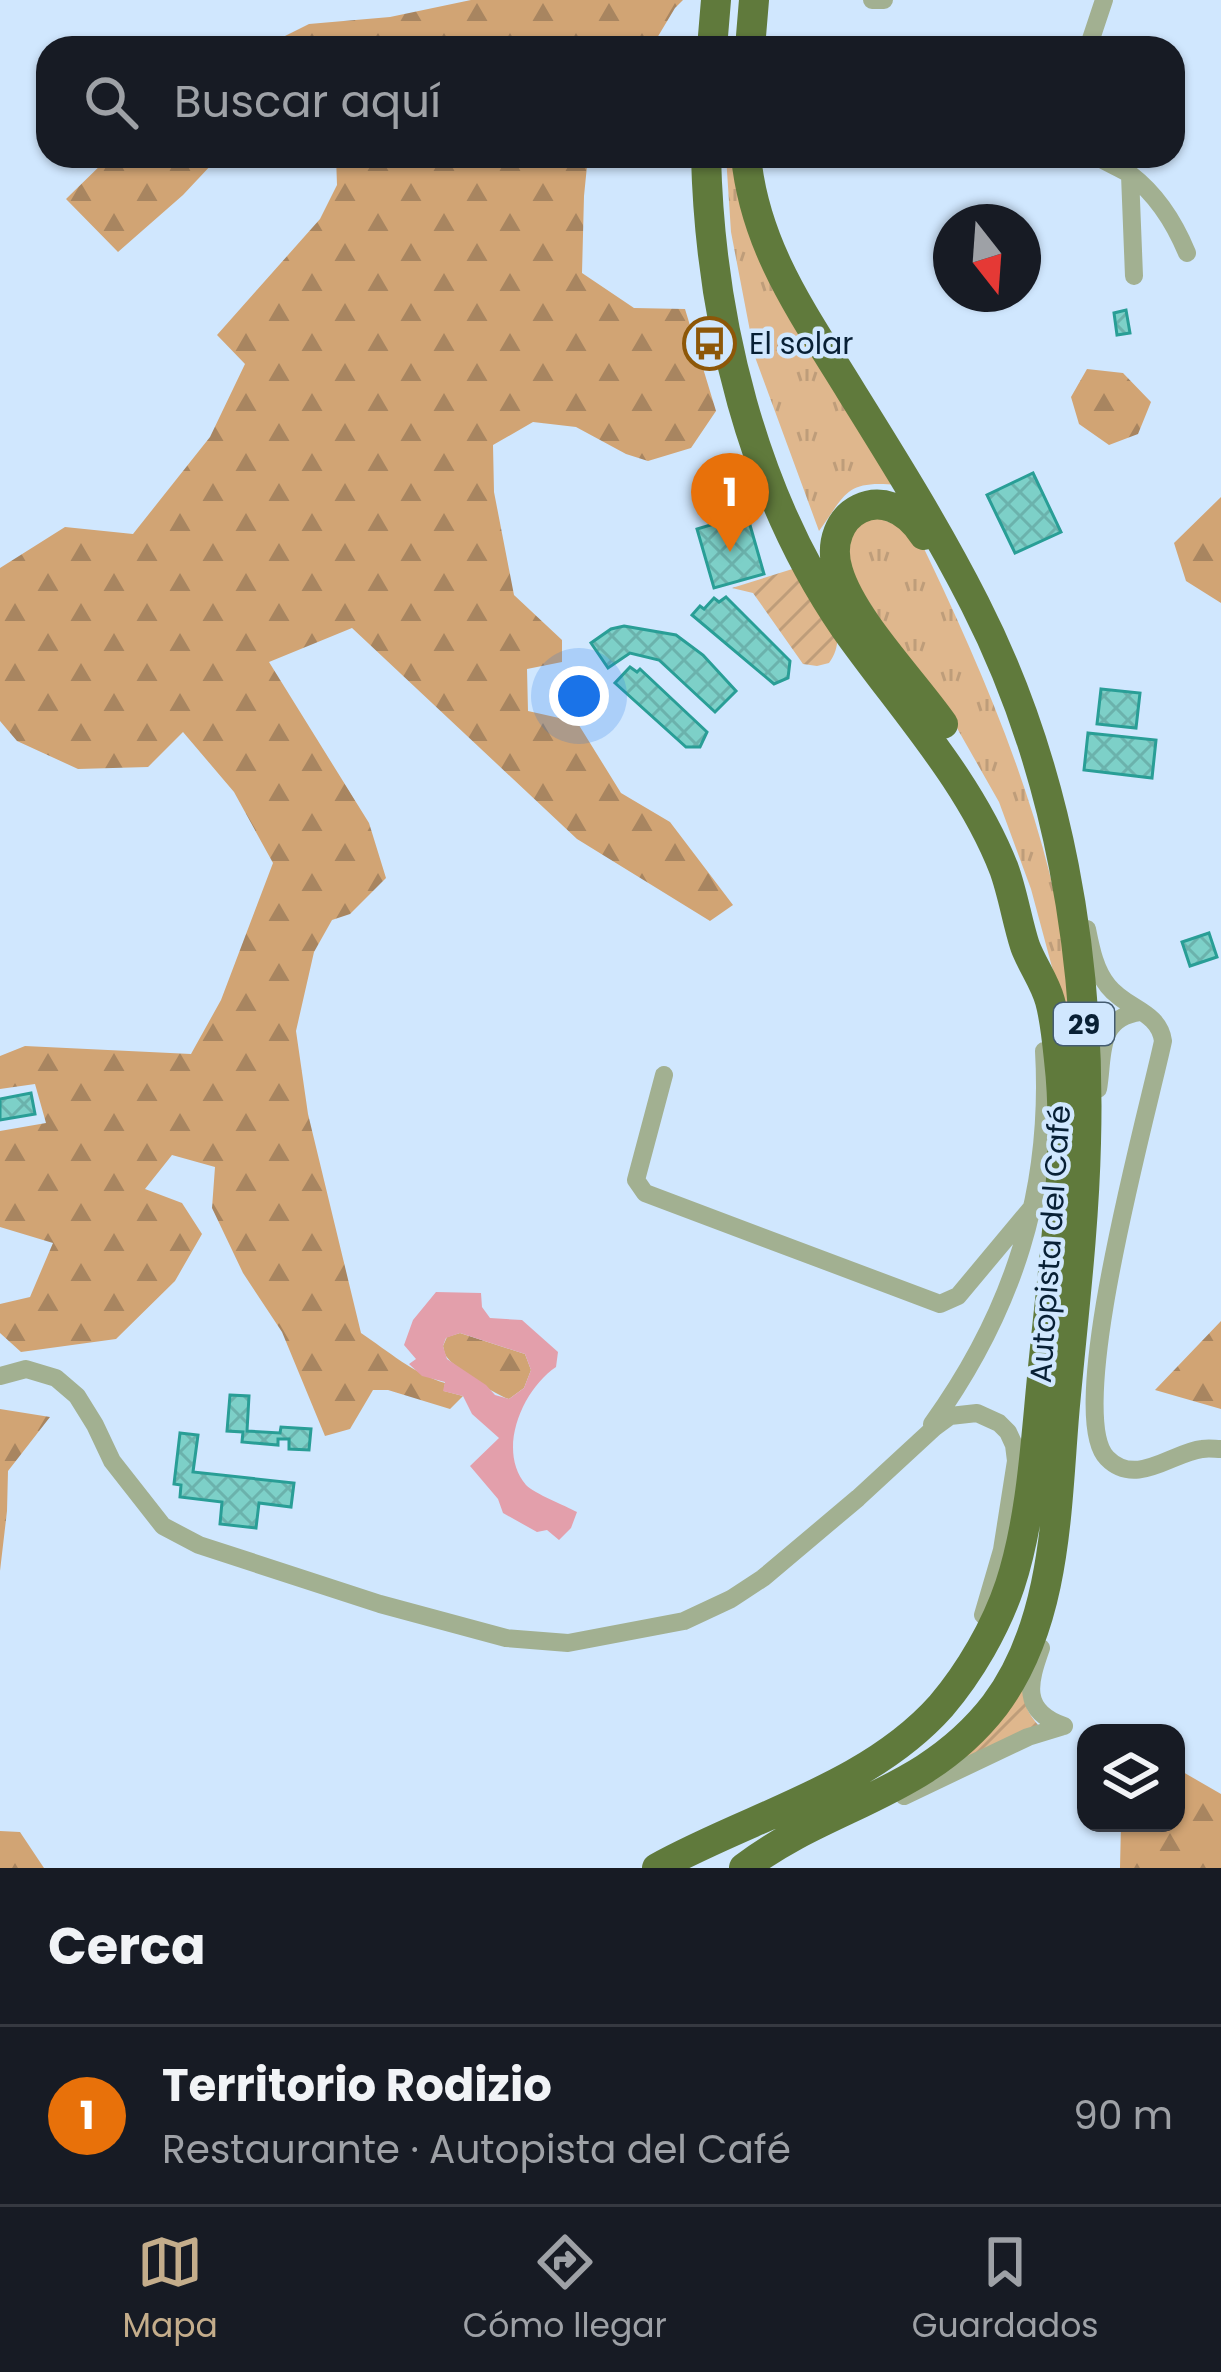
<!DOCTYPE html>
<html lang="es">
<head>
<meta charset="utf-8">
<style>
	:root { --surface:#171b24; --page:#20242c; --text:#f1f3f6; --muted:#9ea1a6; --line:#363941; --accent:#c4ad8b }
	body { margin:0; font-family:Poppins,sans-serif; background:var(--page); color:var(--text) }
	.controls { position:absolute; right:36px; bottom:36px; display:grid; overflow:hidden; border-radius:24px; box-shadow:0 3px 9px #0004 }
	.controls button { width:108px; height:108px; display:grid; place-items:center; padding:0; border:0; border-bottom:3px solid var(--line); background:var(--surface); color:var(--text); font:60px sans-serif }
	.compass { position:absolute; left:933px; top:204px; width:108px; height:108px; border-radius:50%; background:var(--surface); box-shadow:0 3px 9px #0004; rotate:163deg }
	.you { position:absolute; left:579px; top:696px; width:42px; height:42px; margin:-30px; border:9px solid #fff; border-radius:50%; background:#1a73e8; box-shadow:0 0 0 18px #1a73e833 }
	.badge { display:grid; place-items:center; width:78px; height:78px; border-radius:50%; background:var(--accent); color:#fff; font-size:39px; font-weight:700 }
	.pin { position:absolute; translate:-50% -99px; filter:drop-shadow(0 3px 6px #0008) }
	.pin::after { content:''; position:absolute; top:63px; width:42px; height:36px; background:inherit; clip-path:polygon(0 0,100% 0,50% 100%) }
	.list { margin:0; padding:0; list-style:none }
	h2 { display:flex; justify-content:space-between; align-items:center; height:156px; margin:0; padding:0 48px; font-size:51px }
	h2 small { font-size:39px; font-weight:400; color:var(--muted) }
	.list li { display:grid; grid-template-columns:78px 1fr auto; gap:36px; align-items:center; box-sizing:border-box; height:180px; padding:0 48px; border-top:3px solid var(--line) }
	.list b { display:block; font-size:45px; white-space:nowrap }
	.list p { margin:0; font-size:39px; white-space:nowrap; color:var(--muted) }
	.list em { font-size:39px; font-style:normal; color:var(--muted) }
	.icon { flex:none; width:66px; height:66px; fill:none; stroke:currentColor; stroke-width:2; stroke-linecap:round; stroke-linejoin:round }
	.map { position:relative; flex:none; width:1221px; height:1868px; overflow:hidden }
	.search { position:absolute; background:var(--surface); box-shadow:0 3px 9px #0004; left:36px; right:36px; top:36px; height:132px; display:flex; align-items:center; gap:30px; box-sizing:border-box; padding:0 42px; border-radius:36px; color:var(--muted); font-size:45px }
	.sheet { height:336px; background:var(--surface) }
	nav { display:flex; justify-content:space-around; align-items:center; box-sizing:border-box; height:168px; border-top:3px solid var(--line); background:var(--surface); font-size:33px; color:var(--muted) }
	nav a { display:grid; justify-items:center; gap:6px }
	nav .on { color:var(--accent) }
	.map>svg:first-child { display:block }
	.grass { fill:url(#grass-tufts) }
	.forest { fill:url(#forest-firs) }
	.garden { fill:url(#garden-furrows) }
	.water { fill:#e39fab; fill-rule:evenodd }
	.building { fill:url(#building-cross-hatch); stroke:#299e96; stroke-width:3 }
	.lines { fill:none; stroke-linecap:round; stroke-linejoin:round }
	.minor { stroke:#a2b091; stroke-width:18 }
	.trunk { stroke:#607a3c; stroke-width:30 }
	.labels { text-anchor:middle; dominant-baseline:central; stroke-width:9; stroke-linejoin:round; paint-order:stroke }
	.shield { fill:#d0e7fe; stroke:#445c71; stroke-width:3 }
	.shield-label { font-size:27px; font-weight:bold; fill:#082035 }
	.poi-label { font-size:30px; fill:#082035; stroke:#d0e7fe; text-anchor:start }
	.street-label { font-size:30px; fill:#082035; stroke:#d0e7fe }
</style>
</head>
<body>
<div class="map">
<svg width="1221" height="1868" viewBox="0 0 1221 1868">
	<defs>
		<pattern id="grass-tufts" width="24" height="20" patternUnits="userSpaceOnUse" patternTransform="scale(3)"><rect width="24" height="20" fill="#dfb78d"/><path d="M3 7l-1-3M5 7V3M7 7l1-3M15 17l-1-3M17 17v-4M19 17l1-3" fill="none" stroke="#be9d7a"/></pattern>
		<pattern id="forest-firs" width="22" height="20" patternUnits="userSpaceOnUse" patternTransform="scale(3)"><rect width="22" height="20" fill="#d1a474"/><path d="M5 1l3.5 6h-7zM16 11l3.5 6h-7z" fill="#a88560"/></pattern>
		<pattern id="garden-furrows" width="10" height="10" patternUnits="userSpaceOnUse" patternTransform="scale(3)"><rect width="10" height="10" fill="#dfb78d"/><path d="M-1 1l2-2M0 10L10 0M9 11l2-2" fill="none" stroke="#be9d7a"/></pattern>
		<pattern id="building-cross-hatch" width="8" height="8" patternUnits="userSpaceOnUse" patternTransform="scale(3)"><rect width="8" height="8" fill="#7dd0c8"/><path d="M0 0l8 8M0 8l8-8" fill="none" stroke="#6bb2ac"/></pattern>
	</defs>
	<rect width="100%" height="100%" fill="#d0e7fe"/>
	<path class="grass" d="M 726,156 L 737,156 L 897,485 C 845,480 846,494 819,531 L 755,357 L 731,232 Z
		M 870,514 L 917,534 C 970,644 1020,756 1050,875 C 1062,922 1069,971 1078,1019 L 1066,1019 L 1031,889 L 999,802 L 953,721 L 888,632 L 846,566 L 847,535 Z"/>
	<path class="forest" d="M 471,0 L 683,0 L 675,8 L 651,48 L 261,48 L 309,24 L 390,17 Z
		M 110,156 L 226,156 L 213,163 L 183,195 L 118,252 L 66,199 Z
		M 336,156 L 588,156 L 584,196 L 582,273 L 634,308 L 685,309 L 716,411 L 691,448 L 648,461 L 626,454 L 576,427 L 533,422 L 493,445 L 494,492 L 514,595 L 562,640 L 562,662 L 527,669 L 528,711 L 577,722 L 621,793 L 670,822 L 733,905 L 710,921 L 577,839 L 352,628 L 269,662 L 369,823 L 386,878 L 350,914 L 332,920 L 314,952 L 296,1031 L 308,1114 L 361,1333 C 388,1351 414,1374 445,1383 L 444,1391 L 463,1396 L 450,1409 L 388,1390 L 373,1390 L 350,1429 L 325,1436 L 282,1332 L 243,1273 L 212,1208 L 215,1167 L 172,1155 L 145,1189 L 182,1203 L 202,1234 L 175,1281 L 116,1339 L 21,1352 L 0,1333 L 0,1304 L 30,1297 L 53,1243 L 0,1227 L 0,1131 L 46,1123 L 35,1084 L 0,1089 L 0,1056 L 25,1046 L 191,1054 L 221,1000 L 273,863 L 234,792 L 183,732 L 148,767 L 78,769 L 17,741 L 0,721 L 0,568 L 65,527 L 133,534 L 210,437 L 245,364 L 217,335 L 320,219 L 337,185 Z
		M 1087,369 L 1123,373 L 1151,402 L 1138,434 L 1109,445 L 1079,424 L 1071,397 Z
		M 1221,497 L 1221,603 L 1186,581 L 1174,543 Z
		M 1221,1321 L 1221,1409 L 1155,1390 Z
		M 460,1333 L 525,1354 L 531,1370 L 524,1388 L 509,1399 C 497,1396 453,1367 446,1356 C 444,1353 444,1349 443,1346 L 447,1337 Z
		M 0,1409 L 50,1417 L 8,1471 L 7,1511 L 0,1571 Z
		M 1176,1768 L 1221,1794 L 1221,1868 L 1120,1868 L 1121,1823 L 1176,1823 Z
		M 0,1831 L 20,1832 L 44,1868 L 0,1868 Z"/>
	<path class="garden" d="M 802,566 C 819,595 853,631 829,663 L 817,666 L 803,664 L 753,593 L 732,588 Z
		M 1024,1683 C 1022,1701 1027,1713 1039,1726 L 966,1759 L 961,1757 Z"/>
	<path class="water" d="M 436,1292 L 481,1293 L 482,1307 L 490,1318 L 522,1320 L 558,1352 L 556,1367 C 523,1389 496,1450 526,1485 C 535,1494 564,1505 577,1512 L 571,1528 L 559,1540 L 547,1530 L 537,1532 L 503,1513 L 498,1499 L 470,1466 L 499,1438 L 472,1414 L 463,1396 L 443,1391 L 445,1382 L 422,1376 L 409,1364 L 416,1359 L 404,1345 L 413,1320 ZM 460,1333 L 525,1354 L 531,1370 L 524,1388 L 509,1399 L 495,1395 L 486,1385 L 447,1359 L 443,1346 L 446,1338 Z"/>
	<path class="building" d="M 1126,310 L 1130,333 L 1117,335 L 1114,313 Z
		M 1033,473 L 1061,532 L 1015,553 L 987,495 Z
		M 727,520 L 750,525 L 764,574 L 714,588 L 697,529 Z
		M 726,597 L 790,661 L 788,678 L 774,684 L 692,615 L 700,606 L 704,609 L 714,598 L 719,602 Z
		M 624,626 L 676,635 L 703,655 L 736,691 L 715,712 L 659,660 L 630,653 L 608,668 L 591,643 L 611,629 Z
		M 630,667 L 637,672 L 640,669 L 707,732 L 700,747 L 686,747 L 615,683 Z
		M 1101,689 L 1140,693 L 1136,728 L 1097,724 Z
		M 1088,733 L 1156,740 L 1152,778 L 1084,770 Z
		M 1209,933 L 1217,957 L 1190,966 L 1182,942 Z
		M 31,1093 L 35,1114 L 0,1120 L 0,1099 Z
		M 230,1395 L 249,1396 L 247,1431 L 280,1433 L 281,1427 L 311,1429 L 309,1450 L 289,1449 L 289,1439 L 278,1439 L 278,1445 L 242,1442 L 243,1432 L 227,1431 Z
		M 180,1433 L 198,1435 L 193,1472 L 294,1483 L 291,1507 L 259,1503 L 256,1528 L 220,1524 L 222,1502 L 180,1497 L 181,1485 L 174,1484 Z"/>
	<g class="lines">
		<path class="minor" d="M 872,0 L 884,0
			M 1088,48 L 1104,0
			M 1096,156 C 1107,163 1120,168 1131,175 C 1157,195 1175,224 1187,253
			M 1130,175 L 1134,276
			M 1087,929 C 1091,949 1095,970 1108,986 C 1126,1009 1159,1011 1163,1041 C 1149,1108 1063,1414 1107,1458 C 1136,1488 1173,1452 1202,1449 C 1209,1448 1215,1449 1221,1449
			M 664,1075 L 636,1180 L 645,1193 L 940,1304 L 958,1296 L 1034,1205
			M 1098,1089 C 1104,1055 1096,1018 1140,1012
			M 0,1376 L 26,1369 L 56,1378 L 77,1396 L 95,1425 L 112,1461 L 163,1526 L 199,1545 L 380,1604 L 506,1638 L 568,1643 L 684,1621 L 731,1599 L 763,1578 L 858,1498 L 935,1427 L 950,1416 L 977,1413 L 999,1423 L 1008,1432 L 1014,1445 L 1016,1461 L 1002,1550 L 983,1615
			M 932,1424 C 1013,1311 1052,1191 1044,1051
			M 1041,1648 C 1029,1682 1020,1711 1064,1726
			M 904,1796 L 1028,1737 L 1064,1726"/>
		<path class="trunk" d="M 712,48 L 716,0
			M 750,48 L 754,0
			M 924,535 C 885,475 820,513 838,571 C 852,619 913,681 943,724
			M 657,1868 C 750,1816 868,1788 941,1706 C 970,1672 996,1627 1010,1585 C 1033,1515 1036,1431 1044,1358 C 1053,1265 1070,1152 1059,1060 C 1057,1040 1055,1019 1050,1001 C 1045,982 1032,965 1025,946 C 1017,921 1013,894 1004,869 C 969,779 900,706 845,628 C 752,493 710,319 706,156
			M 744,1868 C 827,1804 925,1796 995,1705 C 1058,1621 1056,1505 1065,1405 C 1073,1318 1084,1230 1086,1143 C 1091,959 1059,769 975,604 C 938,531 895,462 852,393 C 805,316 755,249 746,156"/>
	</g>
	<defs>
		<symbol id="bus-ring" viewBox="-11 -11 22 22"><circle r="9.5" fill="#d0e7fe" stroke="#8d5708" stroke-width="1.5"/><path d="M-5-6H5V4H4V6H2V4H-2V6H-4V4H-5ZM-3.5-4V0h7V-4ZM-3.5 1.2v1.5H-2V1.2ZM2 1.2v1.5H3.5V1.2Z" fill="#8d5708"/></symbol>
	</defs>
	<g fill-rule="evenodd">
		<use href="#bus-ring" x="680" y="314" width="59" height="59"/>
	</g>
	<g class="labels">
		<rect class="shield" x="1054" y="1003" width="60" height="42" rx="9"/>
		<g class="shield-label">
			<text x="1084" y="1024">29</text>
		</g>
		<g class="poi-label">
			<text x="749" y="343">El solar</text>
		</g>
		<g class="street-label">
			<text transform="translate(1050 1244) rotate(-86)">Autopista del Café</text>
		</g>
	</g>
</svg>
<div class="controls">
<button><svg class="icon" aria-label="layers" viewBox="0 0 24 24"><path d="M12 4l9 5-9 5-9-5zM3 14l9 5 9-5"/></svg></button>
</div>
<svg class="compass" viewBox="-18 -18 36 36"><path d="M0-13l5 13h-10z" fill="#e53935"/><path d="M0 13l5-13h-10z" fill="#9ea1a6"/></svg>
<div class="you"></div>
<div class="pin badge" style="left:730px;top:552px;background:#e8710a">1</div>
<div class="search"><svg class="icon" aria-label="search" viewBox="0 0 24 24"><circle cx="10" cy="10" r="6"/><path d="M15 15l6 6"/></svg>Buscar aquí</div>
</div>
<section class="sheet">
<h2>Cerca<small></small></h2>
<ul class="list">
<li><span class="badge" style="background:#e8710a">1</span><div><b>Territorio Rodizio</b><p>Restaurante · Autopista del Café</p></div><em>90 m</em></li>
</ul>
</section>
<nav>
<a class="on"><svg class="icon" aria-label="map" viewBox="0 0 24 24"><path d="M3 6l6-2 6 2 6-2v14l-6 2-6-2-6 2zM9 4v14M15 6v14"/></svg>Mapa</a>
<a><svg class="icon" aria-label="directions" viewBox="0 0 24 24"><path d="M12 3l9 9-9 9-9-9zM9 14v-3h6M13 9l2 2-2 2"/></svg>Cómo llegar</a>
<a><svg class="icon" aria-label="saved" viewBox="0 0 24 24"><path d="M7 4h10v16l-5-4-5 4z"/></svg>Guardados</a>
</nav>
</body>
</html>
